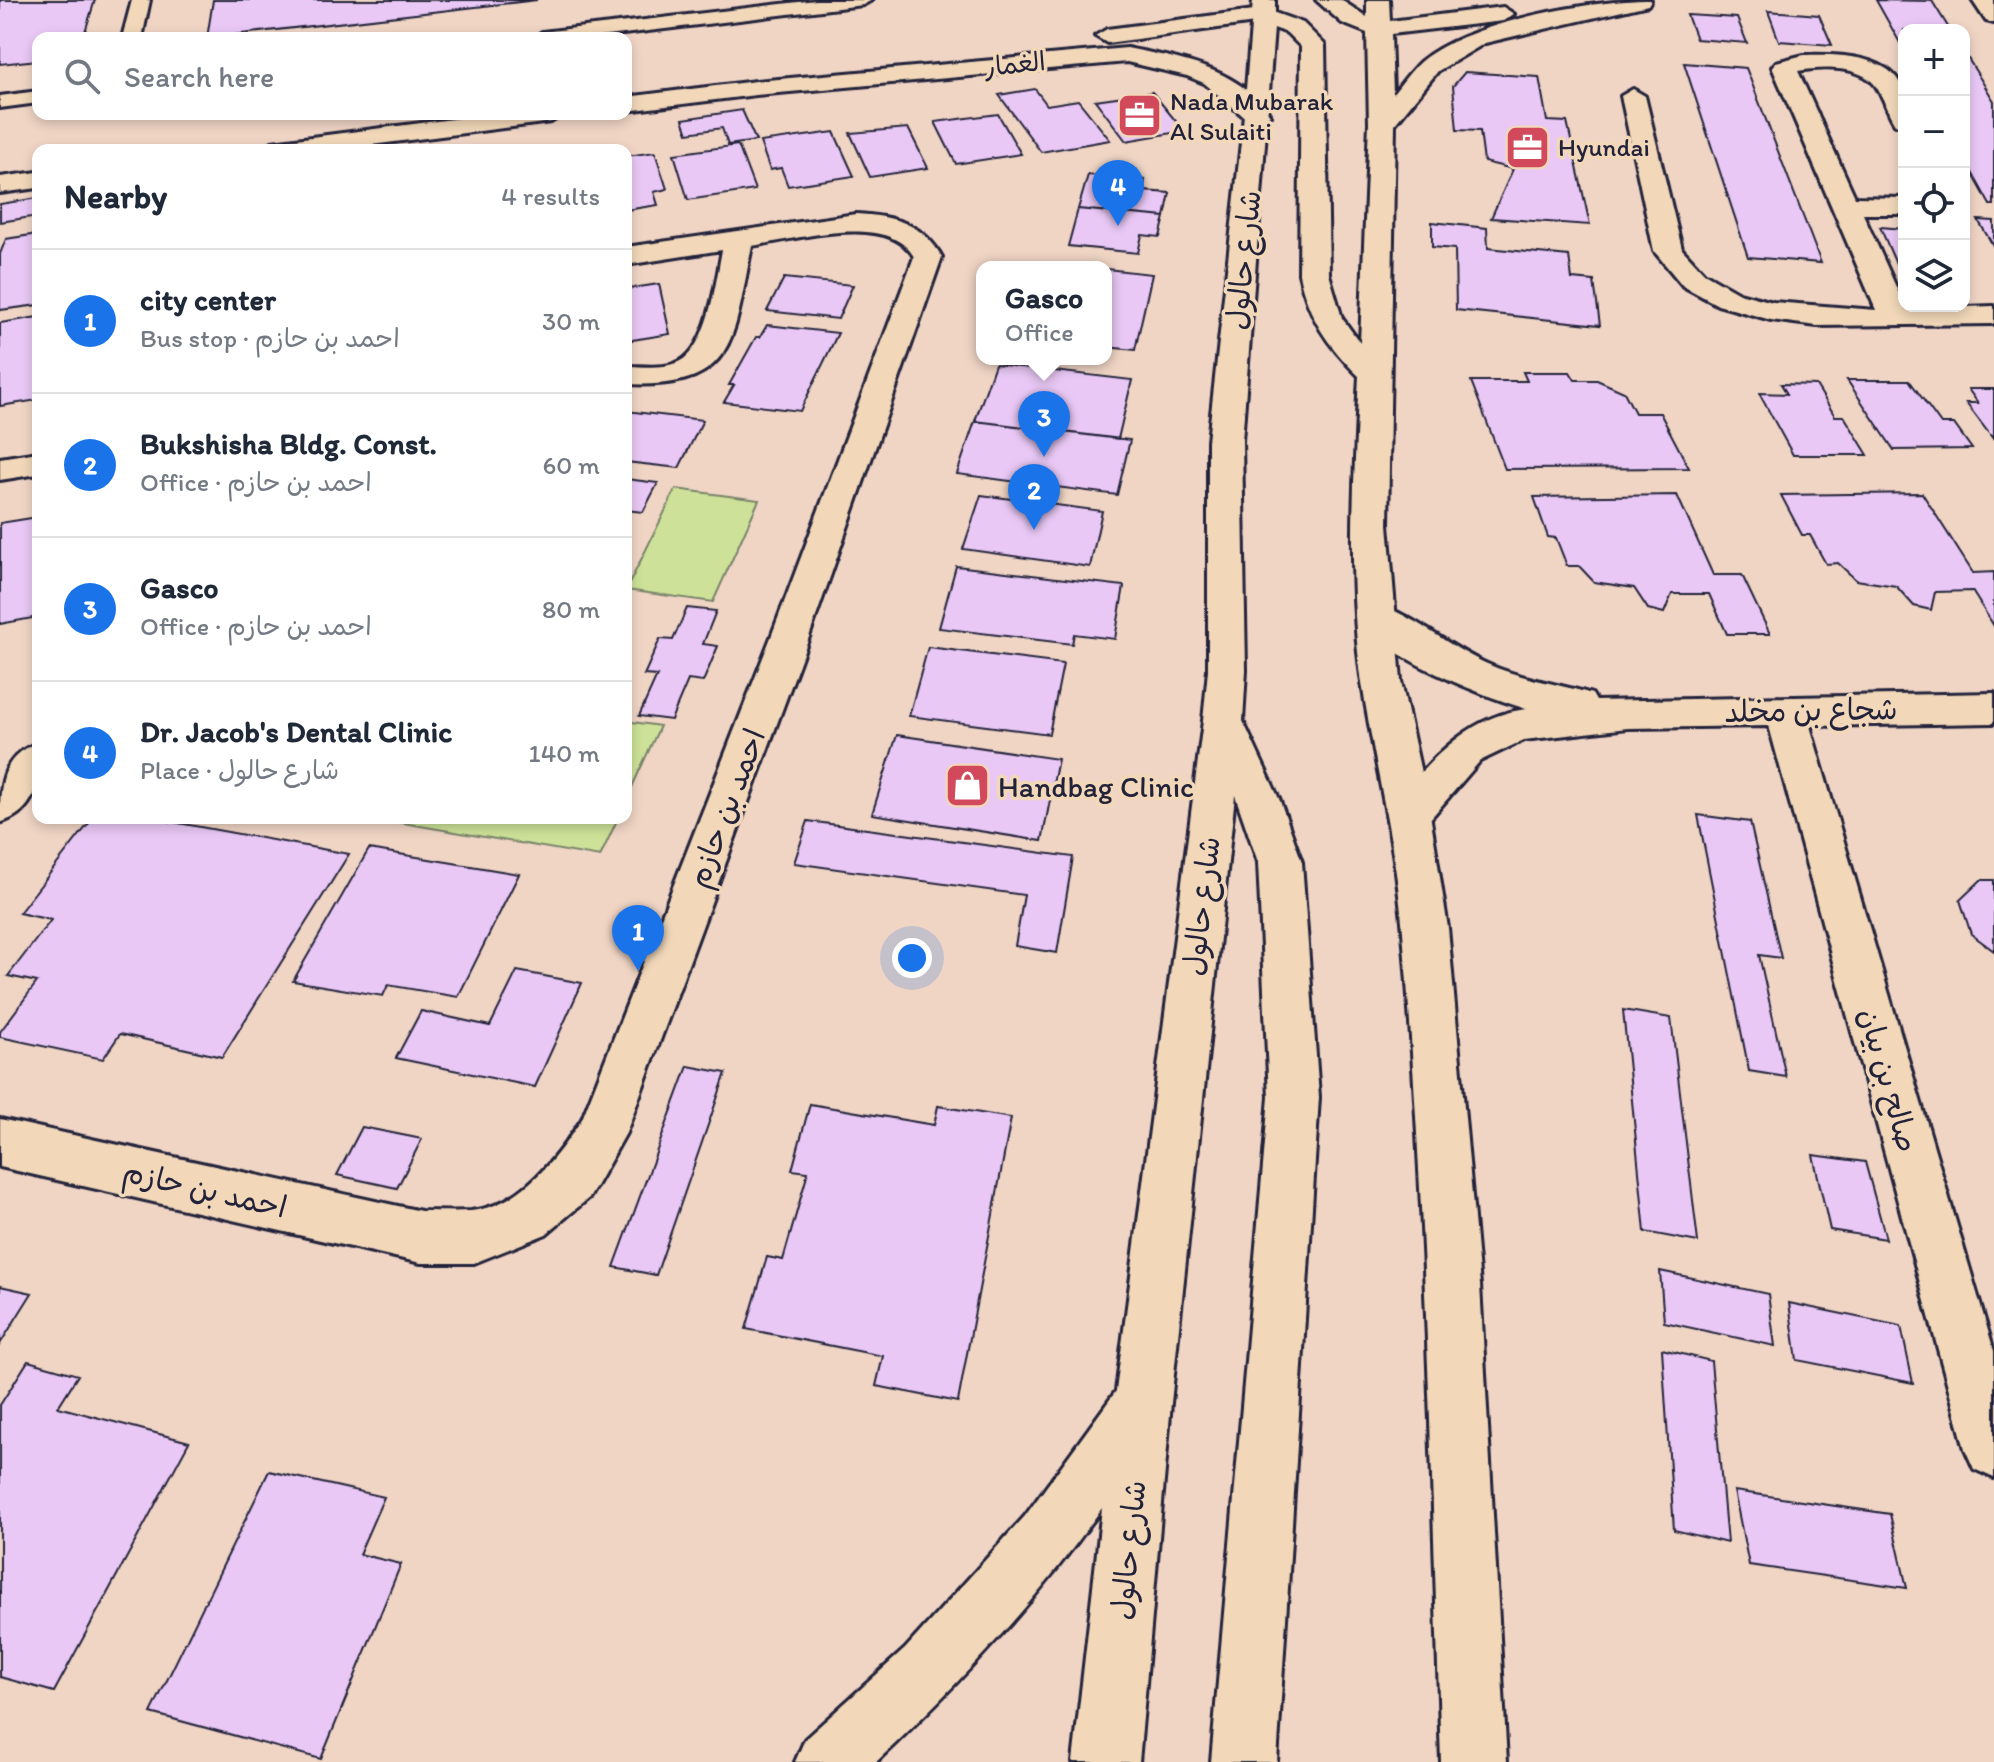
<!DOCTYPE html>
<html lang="en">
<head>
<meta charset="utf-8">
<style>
	:root { --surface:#fff; --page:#f6f6f7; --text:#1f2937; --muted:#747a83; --line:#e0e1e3; --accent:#1a73e8 }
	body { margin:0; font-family:Itim,"Playpen Sans Arabic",sans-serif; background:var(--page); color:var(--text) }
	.controls { position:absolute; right:24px; top:24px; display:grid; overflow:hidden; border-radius:16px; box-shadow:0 4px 12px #0003 }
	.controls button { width:72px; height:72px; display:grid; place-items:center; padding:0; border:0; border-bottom:2px solid var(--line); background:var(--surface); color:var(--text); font:40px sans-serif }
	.you { position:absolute; left:912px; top:958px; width:28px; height:28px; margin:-20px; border:6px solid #fff; border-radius:50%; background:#1a73e8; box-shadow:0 0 0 12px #1a73e833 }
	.badge { display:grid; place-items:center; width:52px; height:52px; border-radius:50%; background:var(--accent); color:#fff; font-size:26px; font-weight:700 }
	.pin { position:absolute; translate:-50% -66px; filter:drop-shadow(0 2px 4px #0008) }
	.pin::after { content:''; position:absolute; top:42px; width:28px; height:24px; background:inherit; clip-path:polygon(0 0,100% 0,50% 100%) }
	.popup { position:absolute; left:976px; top:261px; width:136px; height:104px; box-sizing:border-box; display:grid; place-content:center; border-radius:16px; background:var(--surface); filter:drop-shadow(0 2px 6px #0005); font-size:26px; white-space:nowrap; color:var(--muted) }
	.popup b { font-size:30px; color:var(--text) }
	.popup::after { content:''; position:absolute; left:50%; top:100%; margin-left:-16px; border:16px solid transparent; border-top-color:var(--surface) }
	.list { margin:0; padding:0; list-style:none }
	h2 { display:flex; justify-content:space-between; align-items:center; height:104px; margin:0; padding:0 32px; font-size:34px }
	h2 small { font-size:26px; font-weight:400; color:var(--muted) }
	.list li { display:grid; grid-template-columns:52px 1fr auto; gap:24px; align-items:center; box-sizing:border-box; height:144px; padding:0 32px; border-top:2px solid var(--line) }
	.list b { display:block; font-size:30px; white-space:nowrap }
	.list p { margin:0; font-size:26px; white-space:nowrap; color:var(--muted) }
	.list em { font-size:26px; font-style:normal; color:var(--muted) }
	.icon { flex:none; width:44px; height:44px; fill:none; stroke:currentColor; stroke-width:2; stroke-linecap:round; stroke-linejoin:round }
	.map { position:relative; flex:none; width:1994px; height:1762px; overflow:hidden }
	.search { position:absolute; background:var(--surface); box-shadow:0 4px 12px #0003; left:32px; top:32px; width:600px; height:88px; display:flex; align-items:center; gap:20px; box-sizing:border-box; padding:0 28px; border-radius:16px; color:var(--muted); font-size:30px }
	.panel { position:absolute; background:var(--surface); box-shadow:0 4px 12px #0003; left:32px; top:144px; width:600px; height:680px; border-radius:16px }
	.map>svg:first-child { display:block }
	.green { fill:#cde298; stroke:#78826a; stroke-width:2 }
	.building { fill:#e9c8f5; stroke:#22223b; stroke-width:2 }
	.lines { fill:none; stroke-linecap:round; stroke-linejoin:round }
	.lane-casing { stroke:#22223b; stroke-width:6 }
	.street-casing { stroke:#22223b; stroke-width:6 }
	.secondary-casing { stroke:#22223b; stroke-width:6 }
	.lane { fill:#f2d8b9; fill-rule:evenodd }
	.street { fill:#f2d8b9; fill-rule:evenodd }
	.secondary { fill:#f2d8b9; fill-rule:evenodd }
	.labels { text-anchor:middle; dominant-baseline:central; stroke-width:7; stroke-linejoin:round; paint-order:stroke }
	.far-street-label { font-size:26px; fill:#22223b; stroke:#f2d8b9 }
	.far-poi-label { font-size:26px; fill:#22223b; stroke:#f2d8b9; text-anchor:start }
	.street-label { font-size:30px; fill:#22223b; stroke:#f2d8b9 }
	.poi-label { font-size:30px; fill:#22223b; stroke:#f2d8b9; text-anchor:start }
</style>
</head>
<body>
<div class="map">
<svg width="1994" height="1762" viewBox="0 0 1994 1762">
	<rect width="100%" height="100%" fill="#f0d5c5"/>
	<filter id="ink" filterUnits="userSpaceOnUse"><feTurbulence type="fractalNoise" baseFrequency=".0125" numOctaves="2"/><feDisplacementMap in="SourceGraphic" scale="16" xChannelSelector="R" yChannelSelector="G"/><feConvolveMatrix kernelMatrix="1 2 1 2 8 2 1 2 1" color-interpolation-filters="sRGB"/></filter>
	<g filter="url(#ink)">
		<path class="green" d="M 676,489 L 759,500 L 713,602 L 626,590 Z
			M 626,721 L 660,726 L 626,800 Z
			M 374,818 L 618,818 L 600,857 Z"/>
		<path class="building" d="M 0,0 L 95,0 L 83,38 L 38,38 L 38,60 L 0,64 Z
			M 213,0 L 537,0 L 207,38 Z
			M 1876,0 L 1932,1 L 1950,30 L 1904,30 L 1904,50 Z
			M 1768,11 L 1819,15 L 1832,45 L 1779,41 Z
			M 1687,15 L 1737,18 L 1747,43 L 1696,39 Z
			M 1964,52 L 1994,101 L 1994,205 L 1990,205 L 1964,158 Z
			M 1684,63 L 1746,68 L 1821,263 L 1748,257 Z
			M 1465,72 L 1539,77 L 1547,121 L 1567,122 L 1590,225 L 1491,218 L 1513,169 L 1484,162 L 1480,131 L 1457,130 L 1453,86 Z
			M 1035,89 L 1047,105 L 1078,100 L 1110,140 L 1041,152 L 999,95 Z
			M 1152,92 L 1184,131 L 1126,141 L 1095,100 Z
			M 742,110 L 756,141 L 728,145 L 722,128 L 688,133 L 683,119 Z
			M 998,114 L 1021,154 L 956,164 L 935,122 Z
			M 908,128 L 928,168 L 870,177 L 850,133 Z
			M 834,132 L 854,176 L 788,186 L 781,168 L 770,170 L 760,142 Z
			M 738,145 L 755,190 L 688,200 L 674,154 Z
			M 655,152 L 667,189 L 654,192 L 658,205 L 626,210 L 626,156 Z
			M 1088,175 L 1145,180 L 1143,191 L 1170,193 L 1165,217 L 1078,209 Z
			M 38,198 L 38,216 L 0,222 L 0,204 Z
			M 1078,209 L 1165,217 L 1160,237 L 1142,235 L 1138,253 L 1068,246 Z
			M 1978,220 L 1994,221 L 1994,247 Z
			M 1432,222 L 1487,228 L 1488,248 L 1569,256 L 1572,279 L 1594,281 L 1600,325 L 1456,310 L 1455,249 L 1432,247 Z
			M 1880,227 L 1904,229 L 1904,265 L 1896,264 Z
			M 38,234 L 38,305 L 0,310 L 0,254 L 6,239 Z
			M 1106,269 L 1152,274 L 1135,350 L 1106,347 Z
			M 784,278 L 853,285 L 838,319 L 767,311 Z
			M 659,284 L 670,334 L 626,341 L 626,289 Z
			M 38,317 L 38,400 L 0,406 L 0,323 Z
			M 767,325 L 838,333 L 800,411 L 724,402 L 734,385 L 729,385 L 756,337 L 760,337 Z
			M 995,364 L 1132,380 L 1118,439 L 975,421 Z
			M 1523,372 L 1570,372 L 1575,380 L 1597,380 L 1624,392 L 1635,413 L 1660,413 L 1689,468 L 1505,469 L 1471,381 L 1527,381 Z
			M 1847,380 L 1909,380 L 1941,424 L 1954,424 L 1972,449 L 1894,450 Z
			M 1781,384 L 1816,385 L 1835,416 L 1844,416 L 1868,455 L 1793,455 L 1759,393 L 1787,394 Z
			M 1968,389 L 1994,389 L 1994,440 L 1966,403 L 1978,403 Z
			M 626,411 L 703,420 L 679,468 L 626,462 Z
			M 975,421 L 1130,440 L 1117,495 L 957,474 Z
			M 626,479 L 658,483 L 643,512 L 626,510 Z
			M 1922,493 L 1973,573 L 1994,572 L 1994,626 L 1972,591 L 1935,592 L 1931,610 L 1914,606 L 1896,586 L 1856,580 L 1838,563 L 1826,564 L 1810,535 L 1802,535 L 1781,495 Z
			M 981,495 L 1102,511 L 1090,567 L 963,549 Z
			M 1677,495 L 1713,575 L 1742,575 L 1770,634 L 1727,634 L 1709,594 L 1672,594 L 1664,613 L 1648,609 L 1634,588 L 1594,582 L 1579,566 L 1567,566 L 1556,538 L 1548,537 L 1534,497 Z
			M 38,517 L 38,617 L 0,624 L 0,523 Z
			M 956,566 L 1124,586 L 1115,639 L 1074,634 L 1072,644 L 939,628 Z
			M 687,608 L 716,611 L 703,644 L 718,646 L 703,682 L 688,680 L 671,720 L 639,716 L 657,676 L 644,675 L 660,639 L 673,640 Z
			M 928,647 L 1063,664 L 1049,734 L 909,716 Z
			M 897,735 L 1058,759 L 1042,841 L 872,814 Z
			M 1698,815 L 1750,822 L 1781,958 L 1759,955 L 1786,1077 L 1749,1071 Z
			M 93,818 L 151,818 L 349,854 L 222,1057 L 120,1034 L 103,1059 L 0,1037 L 0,1032 L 37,982 L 8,976 L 51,920 L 19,913 Z
			M 808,821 L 1073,857 L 1057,953 L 1015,946 L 1024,895 L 794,863 Z
			M 369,849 L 519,874 L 458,997 L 388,985 L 383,996 L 293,981 Z
			M 1981,880 L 1994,880 L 1994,951 L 1971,934 L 1960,900 Z
			M 517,971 L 582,983 L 535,1087 L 396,1058 L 421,1011 L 490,1026 Z
			M 1623,1010 L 1671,1018 L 1698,1242 L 1645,1232 Z
			M 688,1066 L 726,1073 L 656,1275 L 614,1267 Z
			M 810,1104 L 934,1125 L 938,1106 L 1011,1118 L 958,1402 L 876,1386 L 883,1356 L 746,1329 L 767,1257 L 783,1260 L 808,1172 L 792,1170 Z
			M 362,1127 L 422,1139 L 397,1188 L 337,1175 Z
			M 1813,1155 L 1865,1162 L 1886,1239 L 1830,1230 Z
			M 1660,1271 L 1768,1294 L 1775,1346 L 1664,1322 Z
			M 0,1286 L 32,1293 L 0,1344 Z
			M 1789,1303 L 1901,1326 L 1913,1383 L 1797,1360 Z
			M 1662,1349 L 1711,1361 L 1727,1543 L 1674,1530 Z
			M 28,1361 L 78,1375 L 58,1407 L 189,1442 L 54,1692 L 0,1677 L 0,1405 Z
			M 269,1471 L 384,1497 L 359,1554 L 401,1564 L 321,1759 L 151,1713 Z
			M 1734,1491 L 1890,1514 L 1907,1588 L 1749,1565 Z"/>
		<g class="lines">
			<defs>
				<path id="lane" d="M 132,0 L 150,0 L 142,38 L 122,38 Z
					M 816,0 L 872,0 L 863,5 L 590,38 L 532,38 L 542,32 Z
					M 38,91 L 38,103 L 0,108 L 0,96 Z"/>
				<path id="street" d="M 1972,0 L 1994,0 L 1994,23 L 1986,21 Z
					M 1262,9 L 1270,11 L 1273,16 L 1270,21 L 1107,43 L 1095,36 L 1107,29 Z
					M 1127,48 C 1179,59 1237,67 1270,115 L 1257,123 L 1248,120 L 1204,83 L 1187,76 L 1127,62 L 756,95 L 626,111 L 626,97 L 756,81 Z
					M 1804,55 C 1835,54 1896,54 1904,94 C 1906,104 1904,116 1904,127 L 1895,124 C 1887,112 1884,97 1875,85 C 1860,65 1820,67 1798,71 L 1855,197 L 1904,198 L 1904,214 L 1863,214 L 1906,309 L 1994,306 L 1994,324 L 1817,326 L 1771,320 L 1718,305 L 1683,286 L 1654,251 L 1621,96 L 1633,89 L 1645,96 L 1682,249 L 1704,273 L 1739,293 L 1773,302 L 1876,310 L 1772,67 L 1776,62 Z
					M 492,114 L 564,114 L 551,122 L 332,150 L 259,150 L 272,142 Z
					M 38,172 L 38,188 L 0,193 L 0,177 Z
					M 856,214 C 893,216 923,223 942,257 L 809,637 L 626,1133 L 590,1197 L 546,1234 L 474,1263 L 421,1263 L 0,1167 L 0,1119 L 421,1211 C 437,1211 454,1212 471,1211 C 521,1206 557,1157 582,1119 L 771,637 L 914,257 C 889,211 794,240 752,246 C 733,337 738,390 626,384 L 626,366 C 642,366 661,369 676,363 C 708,352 716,280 722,250 L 626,265 L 626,247 Z
					M 38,452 L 38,474 L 0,480 L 0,458 Z
					M 1376,604 C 1412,614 1449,647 1485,663 C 1520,679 1556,683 1592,694 L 1596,701 L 1994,693 L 1994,723 L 1810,726 L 1994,1351 L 1994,1478 L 1974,1469 L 1965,1449 L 1769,726 L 1628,728 L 1524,740 L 1480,761 L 1424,826 L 1409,831 L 1394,826 L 1388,814 L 1394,802 C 1431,761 1468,715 1527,709 C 1484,696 1380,656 1357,617 L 1363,608 Z
					M 38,743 C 38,779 41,809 0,823 C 0,787 0,756 38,743 Z"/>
				<path id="secondary" d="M 1253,0 L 1275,0 L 1275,13 L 1303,23 L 1325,45 L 1329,274 L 1342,318 L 1360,343 L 1369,123 L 1367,33 L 1342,23 L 1316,0 L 1341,0 L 1367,17 L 1367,0 L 1389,0 L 1390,21 L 1503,7 L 1514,14 L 1503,21 L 1391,34 L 1393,94 C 1402,83 1411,70 1421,61 C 1468,22 1591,0 1651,0 L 1648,5 L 1485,43 L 1438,71 L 1395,124 L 1388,524 L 1401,681 L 1430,814 L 1448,928 L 1480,1285 L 1507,1762 L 1441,1762 C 1432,1485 1426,1208 1403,932 C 1396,847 1375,767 1362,683 C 1347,585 1354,476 1359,376 C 1328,346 1308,317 1299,274 L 1301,47 L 1287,33 L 1274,28 L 1242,441 L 1246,670 L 1243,721 L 1280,801 L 1302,862 L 1319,1097 L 1277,1762 L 1211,1762 L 1269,1097 L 1258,862 L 1235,795 L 1171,1403 L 1139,1762 L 1073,1762 L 1102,1508 C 1037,1601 959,1684 876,1762 L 795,1762 L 805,1739 L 905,1649 L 1025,1516 L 1116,1391 L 1203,721 L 1208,670 L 1208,441 L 1244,115 Z"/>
			</defs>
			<use href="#lane" class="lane-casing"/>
			<use href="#street" class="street-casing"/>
			<use href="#secondary" class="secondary-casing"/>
			<use href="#lane" class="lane"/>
			<use href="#street" class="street"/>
			<use href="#secondary" class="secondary"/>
		</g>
	</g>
	<defs>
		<symbol id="office-square" viewBox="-11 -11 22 22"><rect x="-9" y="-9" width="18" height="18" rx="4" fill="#d1495b" stroke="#f2d8b9"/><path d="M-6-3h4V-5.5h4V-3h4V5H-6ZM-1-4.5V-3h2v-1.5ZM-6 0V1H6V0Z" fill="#fff"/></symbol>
		<symbol id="shop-square" viewBox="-11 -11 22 22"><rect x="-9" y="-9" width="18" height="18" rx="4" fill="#d1495b" stroke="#f2d8b9"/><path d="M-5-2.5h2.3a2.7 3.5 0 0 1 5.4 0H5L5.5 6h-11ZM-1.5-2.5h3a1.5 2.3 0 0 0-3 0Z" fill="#fff"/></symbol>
	</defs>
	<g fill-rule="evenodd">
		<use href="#office-square" x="1114" y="90" width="51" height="51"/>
		<use href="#office-square" x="1502" y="122" width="51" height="51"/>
		<use href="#shop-square" x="942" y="760" width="51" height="51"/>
	</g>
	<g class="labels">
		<g class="far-street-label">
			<text transform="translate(1015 64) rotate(-6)">الغمار</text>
		</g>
		<g class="far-poi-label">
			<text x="1170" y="101">Nada Mubarak<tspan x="1170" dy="30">Al Sulaiti</tspan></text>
			<text x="1558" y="147">Hyundai</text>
		</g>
		<g class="street-label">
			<text transform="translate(1243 260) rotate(-84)">شارع حالول</text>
			<text transform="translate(1811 710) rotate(-1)">شجاع بن مخلد</text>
			<text transform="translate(726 808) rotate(-69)">احمد بن حازم</text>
			<text transform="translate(1201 906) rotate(-83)">شارع حالول</text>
			<text transform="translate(1889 1080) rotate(74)">صالح بن بيان</text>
			<text transform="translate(205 1189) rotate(13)">احمد بن حازم</text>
			<text transform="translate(1128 1550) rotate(-84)">شارع حالول</text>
		</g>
		<g class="poi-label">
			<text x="998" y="786">Handbag Clinic</text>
		</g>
	</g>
</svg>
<div class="controls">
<button>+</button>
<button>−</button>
<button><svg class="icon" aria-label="locate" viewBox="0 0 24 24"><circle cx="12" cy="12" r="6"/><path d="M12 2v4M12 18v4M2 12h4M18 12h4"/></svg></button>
<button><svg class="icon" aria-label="layers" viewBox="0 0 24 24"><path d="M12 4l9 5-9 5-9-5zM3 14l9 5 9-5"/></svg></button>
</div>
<div class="you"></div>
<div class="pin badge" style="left:638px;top:971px">1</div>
<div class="pin badge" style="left:1034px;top:530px">2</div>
<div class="pin badge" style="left:1044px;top:457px">3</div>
<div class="popup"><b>Gasco</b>Office</div>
<div class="pin badge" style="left:1118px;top:226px">4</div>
<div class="search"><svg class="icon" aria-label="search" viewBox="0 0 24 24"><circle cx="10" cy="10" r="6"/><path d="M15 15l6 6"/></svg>Search here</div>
<section class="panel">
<h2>Nearby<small>4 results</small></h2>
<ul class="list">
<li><span class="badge">1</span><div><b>city center</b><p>Bus stop · احمد بن حازم</p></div><em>30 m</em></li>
<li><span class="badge">2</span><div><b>Bukshisha Bldg. Const.</b><p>Office · احمد بن حازم</p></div><em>60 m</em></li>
<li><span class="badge">3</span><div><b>Gasco</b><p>Office · احمد بن حازم</p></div><em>80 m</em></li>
<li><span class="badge">4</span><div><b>Dr. Jacob's Dental Clinic</b><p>Place · شارع حالول</p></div><em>140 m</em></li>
</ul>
</section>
</div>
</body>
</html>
